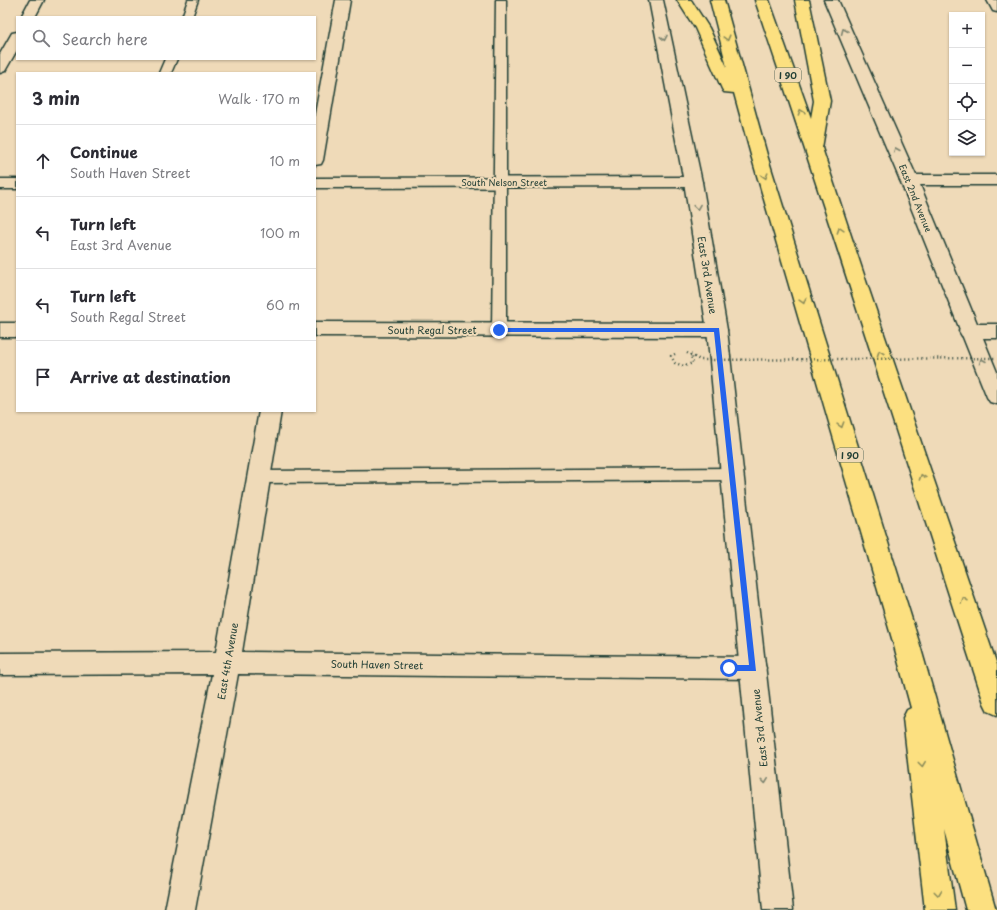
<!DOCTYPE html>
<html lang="en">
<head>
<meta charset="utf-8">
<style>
	:root { --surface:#fff; --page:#f2f2f3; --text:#2b2b33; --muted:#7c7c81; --line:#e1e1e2 }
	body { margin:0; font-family:"Playpen Sans",sans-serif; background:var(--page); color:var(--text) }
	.controls { position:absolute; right:12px; top:12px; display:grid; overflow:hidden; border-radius:0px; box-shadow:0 1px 3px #0004 }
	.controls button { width:36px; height:36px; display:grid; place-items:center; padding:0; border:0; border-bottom:1px solid var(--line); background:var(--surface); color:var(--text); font:20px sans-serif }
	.stop { position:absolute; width:12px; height:12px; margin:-9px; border:3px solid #2563eb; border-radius:50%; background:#fff }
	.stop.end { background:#2563eb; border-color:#fff; box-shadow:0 1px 4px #0008 }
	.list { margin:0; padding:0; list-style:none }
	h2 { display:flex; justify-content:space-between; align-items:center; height:52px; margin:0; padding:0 16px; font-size:17px }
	h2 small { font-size:13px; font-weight:400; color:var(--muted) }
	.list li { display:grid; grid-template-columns:26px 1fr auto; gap:12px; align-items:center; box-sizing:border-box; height:72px; padding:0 16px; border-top:1px solid var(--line) }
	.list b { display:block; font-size:15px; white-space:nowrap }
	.list p { margin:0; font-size:13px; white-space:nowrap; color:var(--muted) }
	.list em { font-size:13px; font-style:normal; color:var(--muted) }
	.icon { flex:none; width:22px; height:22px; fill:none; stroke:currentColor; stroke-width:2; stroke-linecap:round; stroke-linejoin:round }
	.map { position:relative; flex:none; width:997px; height:910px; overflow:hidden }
	.search { position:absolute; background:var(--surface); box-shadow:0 1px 3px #0004; left:16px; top:16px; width:300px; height:44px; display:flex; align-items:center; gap:10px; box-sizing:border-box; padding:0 14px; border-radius:0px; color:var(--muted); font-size:15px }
	.panel { position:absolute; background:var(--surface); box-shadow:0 1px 3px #0004; left:16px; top:72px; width:300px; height:340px; border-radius:0px }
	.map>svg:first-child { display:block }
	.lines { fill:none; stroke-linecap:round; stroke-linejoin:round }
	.service-casing { stroke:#1f3d34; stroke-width:3 }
	.minor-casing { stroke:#1f3d34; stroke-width:3 }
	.tertiary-casing { stroke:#1f3d34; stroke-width:3 }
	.motorway-casing { stroke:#1f3d34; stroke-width:3 }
	.path { stroke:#1f3d34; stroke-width:2.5; stroke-dasharray:1 3; stroke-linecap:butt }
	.service { fill:#efdab8; fill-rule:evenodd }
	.minor { fill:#efdab8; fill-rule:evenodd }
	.tertiary { fill:#efdab8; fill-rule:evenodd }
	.motorway { fill:#fce080; fill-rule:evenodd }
	.path-bridge { stroke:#1f3d34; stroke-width:2.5; stroke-dasharray:1 3; stroke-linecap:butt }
	.oneway { stroke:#7d846f }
	.oneway2 { stroke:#8e8e5a }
	.route { fill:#2563eb }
	.labels { text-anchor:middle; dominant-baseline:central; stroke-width:4; stroke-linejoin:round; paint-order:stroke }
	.shield { fill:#efdab8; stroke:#5d6c5c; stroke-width:1 }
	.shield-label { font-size:9px; font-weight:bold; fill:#1f3d34 }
	.far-street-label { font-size:9px; fill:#1f3d34; stroke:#efdab8 }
	.street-label { font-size:10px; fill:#1f3d34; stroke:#efdab8 }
</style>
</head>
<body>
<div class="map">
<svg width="997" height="910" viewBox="0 0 997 910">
	<rect width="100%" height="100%" fill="#efdab8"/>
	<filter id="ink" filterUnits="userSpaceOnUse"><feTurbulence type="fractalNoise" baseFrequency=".025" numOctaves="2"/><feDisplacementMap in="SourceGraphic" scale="8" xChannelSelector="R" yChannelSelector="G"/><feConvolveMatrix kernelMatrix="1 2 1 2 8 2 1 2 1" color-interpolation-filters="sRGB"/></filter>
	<g filter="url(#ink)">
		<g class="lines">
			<defs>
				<path id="service" d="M 188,0 L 198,0 L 192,17 L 182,17 Z
					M 496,0 L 506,0 L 506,330 L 504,333 L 499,335 L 494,333 L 492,330 Z
					M 987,0 L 997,0 L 997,12 L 993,11 Z
					M 165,59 L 177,59 L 171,73 L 159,73 Z
					M 733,468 L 739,470 L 741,474 L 739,478 L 733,480 L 259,483 L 253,481 L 251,477 L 253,473 L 259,471 Z"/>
				<path id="minor" d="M 336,0 L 350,0 L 323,160 L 321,164 L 315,165 L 315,114 Z
					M 909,175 L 997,175 L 997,185 L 909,185 L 903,184 L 900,180 L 903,176 Z
					M 693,177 L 699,178 L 702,182 L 699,186 L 693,187 L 315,188 L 315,178 Z
					M 0,179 L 17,179 L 17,189 L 0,189 Z
					M 315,322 L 717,323 L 724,325 L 727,330 L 724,335 L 717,337 L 315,336 Z
					M 0,323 L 17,323 L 17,337 L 0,337 Z
					M 969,324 L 997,324 L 997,338 L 969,338 L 962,336 L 959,331 L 962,326 Z
					M 259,411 L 281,411 L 242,652 L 753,657 L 762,660 L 766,668 L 762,676 L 753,679 L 238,674 L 195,910 L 165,910 L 212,674 L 0,675 L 0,653 L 216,652 Z"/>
				<path id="tertiary" d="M 30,0 L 44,0 L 35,17 L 21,17 Z
					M 649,0 L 663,0 L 702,182 L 727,330 L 793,910 L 763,910 L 707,330 L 684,182 Z
					M 824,0 L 838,0 L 918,180 L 997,372 L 997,404 L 990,402 L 987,397 L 900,180 Z
					M 17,32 L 17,50 L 5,71 L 0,73 L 0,54 L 12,33 Z"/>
				<path id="motorway" d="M 677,0 L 691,0 L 709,28 L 727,67 L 710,0 L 724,0 L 767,155 L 919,642 L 996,910 L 966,910 L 944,829 L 955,910 L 925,910 L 903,718 L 907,710 L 911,708 L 893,642 L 751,155 L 734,93 L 724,92 L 722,89 L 695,28 Z
					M 755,0 L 769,0 L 811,118 L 814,101 L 795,0 L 809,0 L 830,101 L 822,148 L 867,284 L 997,665 L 997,715 L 988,711 L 984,703 C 908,469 834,233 755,0 Z"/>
			</defs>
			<use href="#service" class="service-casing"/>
			<use href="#minor" class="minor-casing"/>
			<use href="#tertiary" class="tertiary-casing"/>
			<use href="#motorway" class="motorway-casing"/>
			<path class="path" d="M 675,354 L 671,356 L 675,363 L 684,366 L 693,363 L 690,352"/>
			<use href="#service" class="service"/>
			<use href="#minor" class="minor"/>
			<use href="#tertiary" class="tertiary"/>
			<use href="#motorway" class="motorway"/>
			<path class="path-bridge" d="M 687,353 L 700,360 L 997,358"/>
		</g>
		<defs><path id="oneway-chevron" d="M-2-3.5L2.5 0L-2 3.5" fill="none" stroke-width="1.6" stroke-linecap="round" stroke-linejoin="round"/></defs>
		<g class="oneway">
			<use href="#oneway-chevron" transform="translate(844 31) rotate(-113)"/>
			<use href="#oneway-chevron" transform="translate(664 38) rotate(79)"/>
			<use href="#oneway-chevron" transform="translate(896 150) rotate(-113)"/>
			<use href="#oneway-chevron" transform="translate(697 207) rotate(81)"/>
			<use href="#oneway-chevron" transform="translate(982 361) rotate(-113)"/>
			<use href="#oneway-chevron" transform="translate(765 781) rotate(84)"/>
		</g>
		<g class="oneway2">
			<use href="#oneway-chevron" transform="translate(727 38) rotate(75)"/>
			<use href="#oneway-chevron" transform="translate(801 112) rotate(-109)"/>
			<use href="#oneway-chevron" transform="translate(765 176) rotate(73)"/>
			<use href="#oneway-chevron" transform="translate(840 230) rotate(-108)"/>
			<use href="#oneway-chevron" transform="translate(803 301) rotate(73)"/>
			<use href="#oneway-chevron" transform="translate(880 353) rotate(-109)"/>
			<use href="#oneway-chevron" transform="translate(841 425) rotate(73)"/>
			<use href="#oneway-chevron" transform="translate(922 477) rotate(-109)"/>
			<use href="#oneway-chevron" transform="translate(964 600) rotate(-109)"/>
			<use href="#oneway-chevron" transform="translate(922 764) rotate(83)"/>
			<use href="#oneway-chevron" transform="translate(938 893) rotate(83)"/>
		</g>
	</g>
	<path class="route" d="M 497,328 L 719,328 L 756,671 L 729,671 L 725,668 L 729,665 L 749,665 L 714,332 L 499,332 L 497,331 Z"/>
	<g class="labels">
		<g class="shield">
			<rect x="775" y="68" width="26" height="14" rx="3"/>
			<rect x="837" y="448" width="26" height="14" rx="3"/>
		</g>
		<g class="shield-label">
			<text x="788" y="75">I 90</text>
			<text x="850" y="455">I 90</text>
		</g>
		<g class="far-street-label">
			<text x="504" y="182">South Nelson Street</text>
			<text transform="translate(916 198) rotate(68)">East 2nd Avenue</text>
		</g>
		<g class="street-label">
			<text transform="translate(708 275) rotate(81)">East 3rd Avenue</text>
			<text x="432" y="329">South Regal Street</text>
			<text transform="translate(227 661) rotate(-80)">East 4th Avenue</text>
			<text transform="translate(377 664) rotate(1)">South Haven Street</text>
			<text transform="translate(759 728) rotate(-96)">East 3rd Avenue</text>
		</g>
	</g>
</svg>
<div class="controls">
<button>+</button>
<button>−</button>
<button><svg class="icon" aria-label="locate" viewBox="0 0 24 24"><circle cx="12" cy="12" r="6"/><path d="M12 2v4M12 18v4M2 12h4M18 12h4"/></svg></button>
<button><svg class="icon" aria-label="layers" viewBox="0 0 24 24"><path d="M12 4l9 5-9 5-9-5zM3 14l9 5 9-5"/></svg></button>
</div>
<div class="stop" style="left:729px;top:668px"></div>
<div class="stop end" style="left:499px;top:330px"></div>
<div class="search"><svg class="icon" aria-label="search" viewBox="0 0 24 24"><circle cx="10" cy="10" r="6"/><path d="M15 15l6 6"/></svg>Search here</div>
<section class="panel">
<h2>3 min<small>Walk · 170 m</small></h2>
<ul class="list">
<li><svg class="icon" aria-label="ahead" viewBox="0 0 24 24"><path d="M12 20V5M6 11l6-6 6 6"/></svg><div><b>Continue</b><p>South Haven Street</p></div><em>10 m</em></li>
<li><svg class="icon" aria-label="left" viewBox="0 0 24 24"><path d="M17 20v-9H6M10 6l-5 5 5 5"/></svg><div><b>Turn left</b><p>East 3rd Avenue</p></div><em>100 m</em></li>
<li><svg class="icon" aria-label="left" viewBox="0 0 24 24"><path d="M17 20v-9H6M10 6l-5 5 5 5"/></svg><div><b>Turn left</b><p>South Regal Street</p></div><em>60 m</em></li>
<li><svg class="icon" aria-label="arrive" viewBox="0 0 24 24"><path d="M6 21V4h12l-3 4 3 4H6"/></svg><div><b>Arrive at destination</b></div></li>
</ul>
</section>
</div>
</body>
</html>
